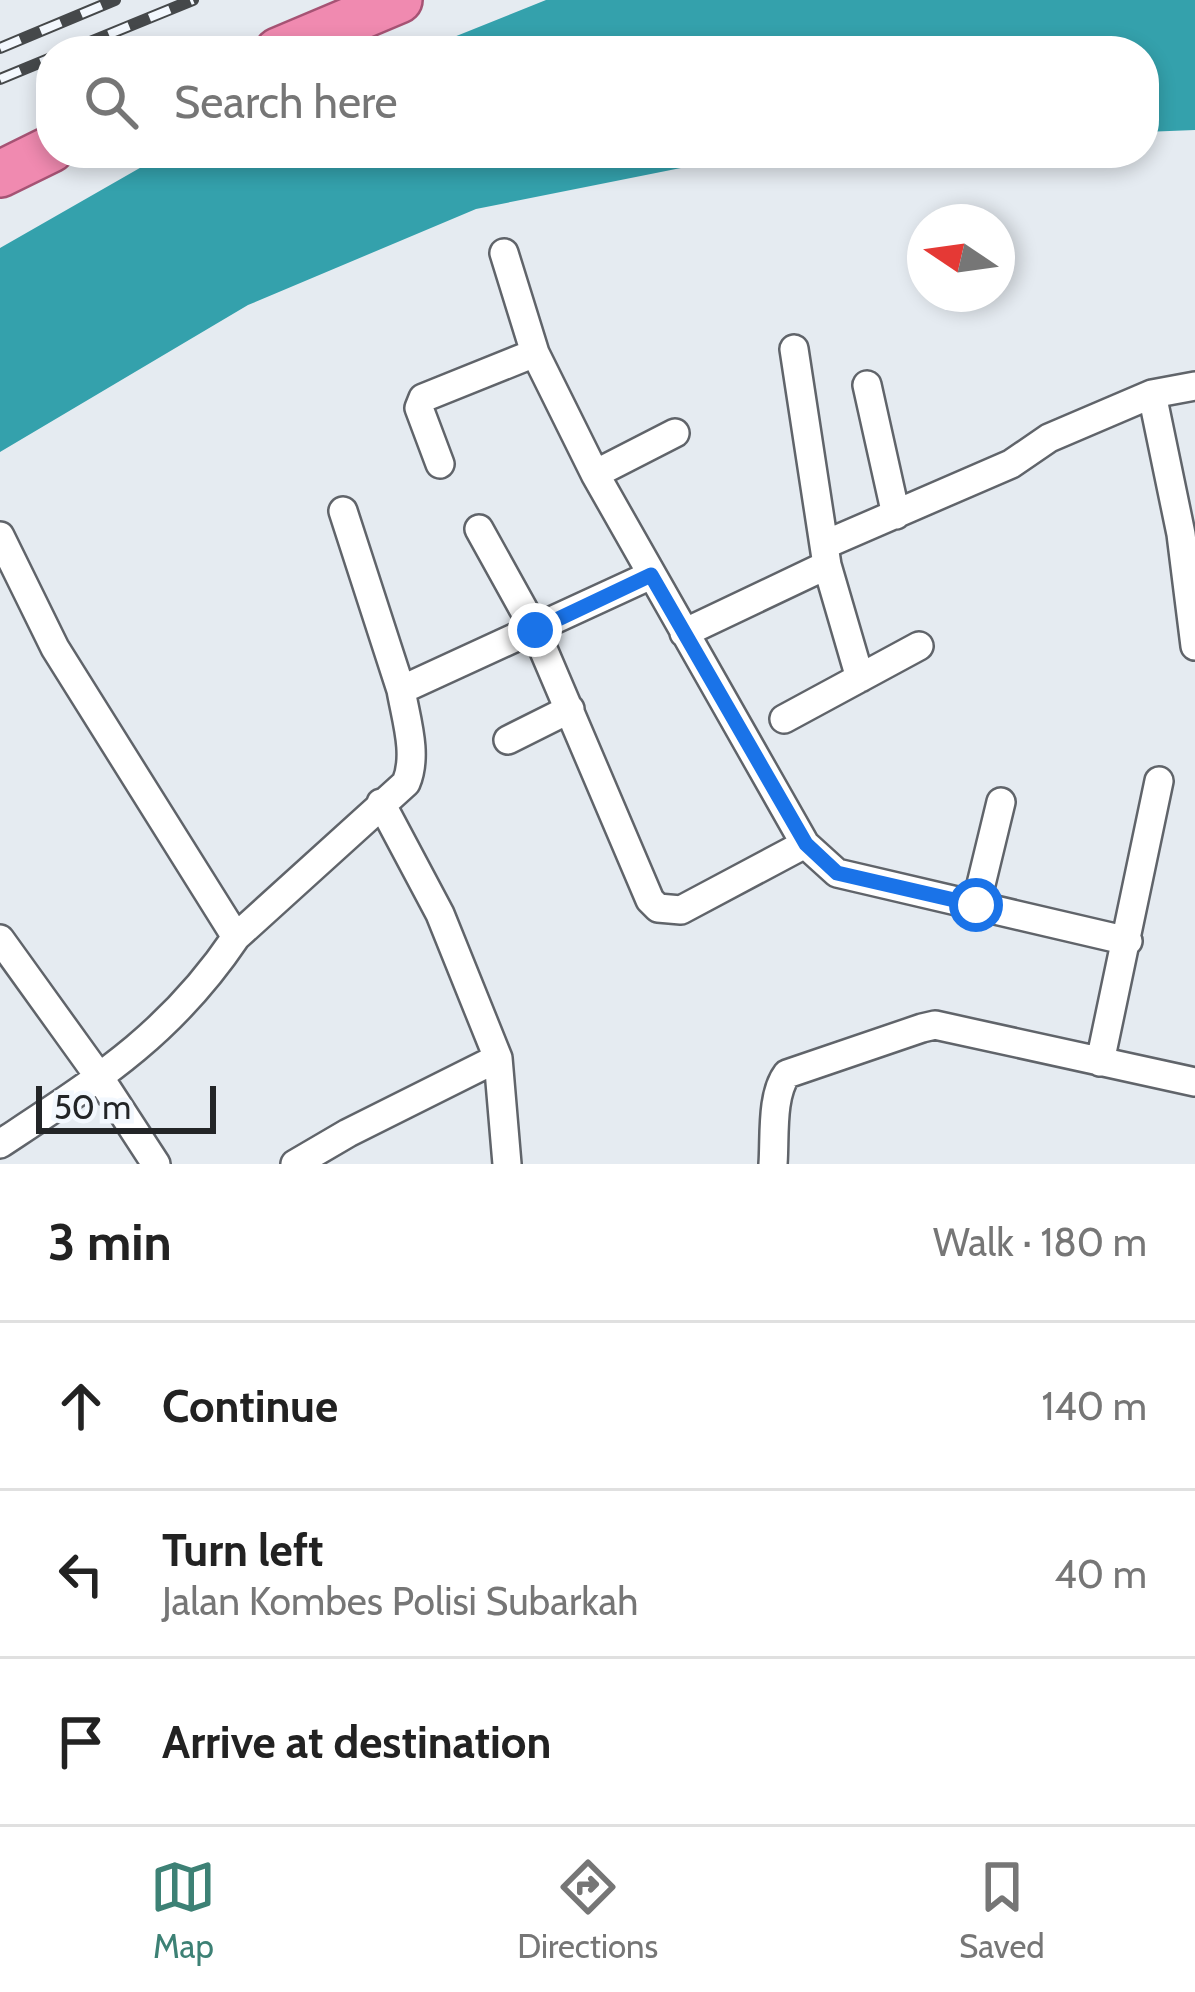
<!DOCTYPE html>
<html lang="en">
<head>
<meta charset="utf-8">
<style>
	:root { --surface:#fff; --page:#f6f6f6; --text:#222; --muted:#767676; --line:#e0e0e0; --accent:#3d8175 }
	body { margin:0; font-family:Cabin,sans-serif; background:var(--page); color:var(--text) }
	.compass { position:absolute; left:907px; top:204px; width:108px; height:108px; border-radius:50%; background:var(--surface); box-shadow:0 6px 18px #0003; rotate:283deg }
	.scale { position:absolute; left:36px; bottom:30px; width:180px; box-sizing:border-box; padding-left:12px; border:6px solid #232527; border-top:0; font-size:33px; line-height:42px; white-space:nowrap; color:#232527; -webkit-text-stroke:9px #f3f8fe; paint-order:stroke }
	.stop { position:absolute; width:36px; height:36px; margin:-27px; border:9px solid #1a73e8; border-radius:50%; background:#fff }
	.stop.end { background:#1a73e8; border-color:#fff; box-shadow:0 3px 12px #0008 }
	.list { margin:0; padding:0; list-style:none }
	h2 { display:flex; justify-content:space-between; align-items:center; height:156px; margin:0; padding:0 48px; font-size:51px }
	h2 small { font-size:39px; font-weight:400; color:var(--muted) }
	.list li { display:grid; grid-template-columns:78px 1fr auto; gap:36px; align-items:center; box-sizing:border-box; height:168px; padding:0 48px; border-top:3px solid var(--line) }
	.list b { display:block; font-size:45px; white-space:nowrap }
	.list p { margin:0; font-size:39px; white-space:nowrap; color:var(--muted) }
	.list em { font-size:39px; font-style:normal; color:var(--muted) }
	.icon { flex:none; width:66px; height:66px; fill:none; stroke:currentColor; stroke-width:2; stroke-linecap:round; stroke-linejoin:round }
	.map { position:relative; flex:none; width:1195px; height:1164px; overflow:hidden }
	.search { position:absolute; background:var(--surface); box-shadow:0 6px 18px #0003; left:36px; right:36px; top:36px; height:132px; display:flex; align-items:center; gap:30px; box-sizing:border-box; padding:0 42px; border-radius:48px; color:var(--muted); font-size:45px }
	.sheet { height:660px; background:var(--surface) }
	nav { display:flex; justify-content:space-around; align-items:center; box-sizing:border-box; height:168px; border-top:3px solid var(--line); background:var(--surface); font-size:33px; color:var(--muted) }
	nav a { display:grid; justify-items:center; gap:6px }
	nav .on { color:var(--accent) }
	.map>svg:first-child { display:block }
	.water { fill:#34a1ac }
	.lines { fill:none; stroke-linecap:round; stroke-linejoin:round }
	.minor-casing { stroke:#60646a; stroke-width:32 }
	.trunk-casing { stroke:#a65374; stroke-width:50 }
	.minor { stroke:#fff; stroke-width:27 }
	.trunk { stroke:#f08ab0; stroke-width:45 }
	.rail-casing { stroke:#45484a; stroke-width:12 }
	.rail { stroke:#f3f8fe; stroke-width:8; stroke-dasharray:22; stroke-linecap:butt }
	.route { stroke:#1a73e8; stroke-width:15 }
</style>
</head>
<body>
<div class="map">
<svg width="1195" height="1164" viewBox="0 0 1195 1164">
	<rect width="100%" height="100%" fill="#e5ebf1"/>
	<path class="water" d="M 546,0 L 1195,0 L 1195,130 L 1144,132 L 1144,51 L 419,51 Z
		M 166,153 L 756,153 L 476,209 L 248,305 L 0,452 L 0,248 Z"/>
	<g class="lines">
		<defs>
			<path id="minor" d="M 504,253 L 535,353 L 595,474 L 805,844 L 837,873 L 1128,941
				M 794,349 L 827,565 L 860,678
				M 867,385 L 896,515
				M 1152,394 L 1181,534 L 1195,646
				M 440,464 L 419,408 L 423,398 L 535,353
				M 595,474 L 675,433
				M 343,511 L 401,690
				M 479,529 L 535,630 L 650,900 L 658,908 L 681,910 L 805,844
				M 0,536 L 55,648 L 236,937
				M 824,545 L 1011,464 L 1049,438 L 1152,394 L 1195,386
				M 684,633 L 827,565
				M 784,719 L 919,646
				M 508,740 L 570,709
				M 381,803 L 440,914 L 498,1058 L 507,1164
				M 976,905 L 1001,802
				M 0,939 L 100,1078 L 156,1164
				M 1100,1062 L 1159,781
				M 0,1144 C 97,1080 170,1035 236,937 L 406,783 C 418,755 406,719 401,690 L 651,575
				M 295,1164 L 348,1133 L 498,1058
				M 773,1164 C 775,1137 771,1095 787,1074 L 922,1028 L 935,1025 L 1195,1082"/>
			<path id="trunk" d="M 278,51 L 399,0
				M 0,174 L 51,149"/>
		</defs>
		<use href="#minor" class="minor-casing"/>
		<use href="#trunk" class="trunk-casing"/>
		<use href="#minor" class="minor"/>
		<use href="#trunk" class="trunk"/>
		<defs>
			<path id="rail" d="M 0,48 L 115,0
				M 68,51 L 193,0
				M 0,79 L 51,58"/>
		</defs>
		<use href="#rail" class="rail-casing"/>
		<use href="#rail" class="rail"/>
	</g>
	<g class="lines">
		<path class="route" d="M 535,630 L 651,575 L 806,844 L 837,873 L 976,905"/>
	</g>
</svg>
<svg class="compass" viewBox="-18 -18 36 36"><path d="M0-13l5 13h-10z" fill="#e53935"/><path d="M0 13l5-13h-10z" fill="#767676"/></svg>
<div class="scale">50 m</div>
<div class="stop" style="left:976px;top:905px"></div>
<div class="stop end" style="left:535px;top:630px"></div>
<div class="search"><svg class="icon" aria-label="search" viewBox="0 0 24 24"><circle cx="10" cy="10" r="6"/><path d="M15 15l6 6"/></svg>Search here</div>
</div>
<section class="sheet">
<h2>3 min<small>Walk · 180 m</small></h2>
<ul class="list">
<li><svg class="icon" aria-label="ahead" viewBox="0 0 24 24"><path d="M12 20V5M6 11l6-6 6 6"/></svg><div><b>Continue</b></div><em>140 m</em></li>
<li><svg class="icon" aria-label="left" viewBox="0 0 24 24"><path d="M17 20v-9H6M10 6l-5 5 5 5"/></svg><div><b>Turn left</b><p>Jalan Kombes Polisi Subarkah</p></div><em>40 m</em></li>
<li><svg class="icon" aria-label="arrive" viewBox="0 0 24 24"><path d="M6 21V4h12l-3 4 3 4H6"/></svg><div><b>Arrive at destination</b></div></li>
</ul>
</section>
<nav>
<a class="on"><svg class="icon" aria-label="map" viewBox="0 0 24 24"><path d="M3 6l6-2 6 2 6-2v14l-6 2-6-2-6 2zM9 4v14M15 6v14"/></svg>Map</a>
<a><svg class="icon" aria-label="directions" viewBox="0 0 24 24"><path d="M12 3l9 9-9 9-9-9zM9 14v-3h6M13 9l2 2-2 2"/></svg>Directions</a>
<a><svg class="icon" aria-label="saved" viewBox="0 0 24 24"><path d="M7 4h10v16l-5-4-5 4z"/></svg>Saved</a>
</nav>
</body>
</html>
